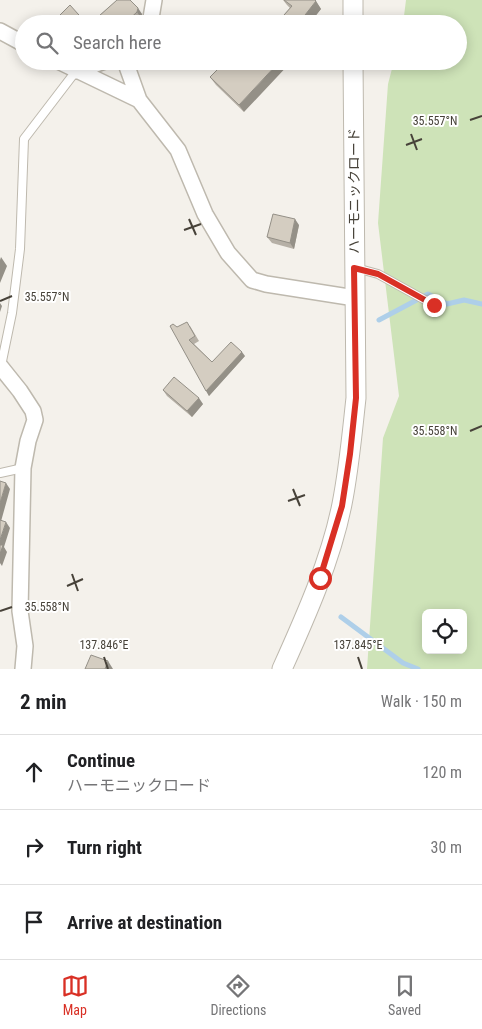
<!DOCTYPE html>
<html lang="en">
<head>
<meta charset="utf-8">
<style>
	:root { --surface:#fff; --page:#f6f6f6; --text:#202124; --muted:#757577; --line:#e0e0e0; --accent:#d93025 }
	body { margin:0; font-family:"Roboto Condensed","Noto Sans JP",sans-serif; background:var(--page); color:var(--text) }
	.controls { position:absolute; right:15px; bottom:15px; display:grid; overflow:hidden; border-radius:8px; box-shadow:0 2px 12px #0003 }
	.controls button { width:45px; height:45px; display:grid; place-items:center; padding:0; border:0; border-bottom:1px solid var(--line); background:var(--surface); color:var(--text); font:25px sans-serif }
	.stop { position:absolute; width:15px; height:15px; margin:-11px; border:4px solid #d93025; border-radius:50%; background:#fff }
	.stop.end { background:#d93025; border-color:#fff; box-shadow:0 1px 5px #0008 }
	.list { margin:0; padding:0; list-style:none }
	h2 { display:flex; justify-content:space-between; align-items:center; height:65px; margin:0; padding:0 20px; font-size:21px }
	h2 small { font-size:16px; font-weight:400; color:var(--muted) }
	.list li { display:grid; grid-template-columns:32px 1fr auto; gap:15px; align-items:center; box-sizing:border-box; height:75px; padding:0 20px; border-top:1px solid var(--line) }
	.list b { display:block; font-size:19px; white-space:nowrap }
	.list p { margin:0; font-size:16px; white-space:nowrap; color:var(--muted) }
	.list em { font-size:16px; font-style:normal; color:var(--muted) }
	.icon { flex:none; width:28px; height:28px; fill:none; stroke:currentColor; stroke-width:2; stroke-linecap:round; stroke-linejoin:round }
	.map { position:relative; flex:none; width:482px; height:669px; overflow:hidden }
	.search { position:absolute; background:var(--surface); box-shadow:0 2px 12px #0003; left:15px; right:15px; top:15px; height:55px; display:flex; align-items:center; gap:12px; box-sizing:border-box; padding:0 18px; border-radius:28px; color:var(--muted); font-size:19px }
	.sheet { height:290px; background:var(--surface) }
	nav { display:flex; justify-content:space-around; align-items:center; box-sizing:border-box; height:70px; border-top:1px solid var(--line); background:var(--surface); font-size:14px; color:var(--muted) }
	nav a { display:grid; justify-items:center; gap:2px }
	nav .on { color:var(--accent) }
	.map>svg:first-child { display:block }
	.green { fill:#cee3b8; fill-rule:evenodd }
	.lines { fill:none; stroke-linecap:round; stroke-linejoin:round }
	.stream { stroke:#aecfe9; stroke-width:5 }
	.service-casing { stroke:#beb9ae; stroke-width:10 }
	.minor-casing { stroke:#beb9ae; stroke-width:18 }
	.tertiary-casing { stroke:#beb9ae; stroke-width:21 }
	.service { stroke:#fff; stroke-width:8 }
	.minor { stroke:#fff; stroke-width:15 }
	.tertiary { stroke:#fff; stroke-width:19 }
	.wall { fill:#b6b0a6 }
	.shaded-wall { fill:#949087 }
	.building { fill:#d4cdc1; stroke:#949087 }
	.route { stroke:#d93025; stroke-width:6 }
	.ticks { fill:none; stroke:#474239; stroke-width:2 }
	.labels { text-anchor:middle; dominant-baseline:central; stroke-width:4; stroke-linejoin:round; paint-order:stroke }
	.street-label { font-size:14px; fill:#474239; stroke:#fff }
	.ticks-label { font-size:12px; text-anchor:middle; fill:#474239; stroke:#fff; stroke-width:4; stroke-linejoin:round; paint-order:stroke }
</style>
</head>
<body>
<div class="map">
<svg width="482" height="669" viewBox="0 0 482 669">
	<rect width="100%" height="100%" fill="#f4f1eb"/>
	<path class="green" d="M 406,0 L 482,0 L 482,669 L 367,669 L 383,438 L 399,396 L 378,223 L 388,84 L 394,61 L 458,61 L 458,24 L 403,24 ZM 426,613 L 463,613 L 463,650 L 426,650 Z"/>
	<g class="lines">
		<path class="stream" d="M 379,320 L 428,294 L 447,304 L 464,300 L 482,304
			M 341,617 L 403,663 L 418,669"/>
		<defs>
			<path id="service" d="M 356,268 L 378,274 L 434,305
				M 1,366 L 12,313 L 20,249 L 24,139 L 76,71
				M 0,473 L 23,468"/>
			<path id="minor" d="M 150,24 L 154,0
				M 0,31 L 24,44
				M 58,61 L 139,100
				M 125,61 L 139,100 L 178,150 L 205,214 L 228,253 L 252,280 L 266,284 L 355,298
				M 76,71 L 105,61
				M 0,366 L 20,391 L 33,411 L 35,420 L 28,441 L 23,468 L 20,611 L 25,646 L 23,669"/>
			<path id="tertiary" d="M 353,0 L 353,24
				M 282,669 C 305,618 331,560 342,504 C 349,469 352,434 356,398 L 353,61"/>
		</defs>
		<use href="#service" class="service-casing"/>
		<use href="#minor" class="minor-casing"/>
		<use href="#tertiary" class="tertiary-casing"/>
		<use href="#service" class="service"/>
		<use href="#minor" class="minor"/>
		<use href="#tertiary" class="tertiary"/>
	</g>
	<path class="wall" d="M 117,0 L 142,14 L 141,18 L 136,24 L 90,24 Z
		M 283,0 L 315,0 L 321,9 L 309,24 L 276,24 L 290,8 L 287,5 Z
		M 226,61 L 244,112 L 216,85 L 210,77 Z
		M 299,225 L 294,249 L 272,243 L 267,237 Z
		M 190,326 L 199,341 L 194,344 L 212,362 L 245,356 L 209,396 L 177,327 Z
		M 163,390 L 203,404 L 192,417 L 167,396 Z"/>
	<path class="shaded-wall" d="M 316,1 L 321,9 L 309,24 L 298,24 Z
		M 138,8 L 142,14 L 141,18 L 137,12 Z
		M 280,61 L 292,61 L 244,112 L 239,105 Z
		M 295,219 L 299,225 L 294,249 L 290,243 Z
		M 1,257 L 7,266 L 0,283 L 0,260 Z
		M 0,303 L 2,306 L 0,312 Z
		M 242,352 L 245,356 L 209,396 L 206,391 Z
		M 199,398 L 203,404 L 192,417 L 187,411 Z
		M 6,483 L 10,489 L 0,525 L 0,503 Z
		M 6,522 L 10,528 L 4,547 L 7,552 L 2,566 L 0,563 L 0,540 Z
		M 108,661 L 113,669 L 105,669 Z"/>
	<path class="building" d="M 117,0 L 130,0 L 138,8 L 137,12 L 124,24 L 90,24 Z
		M 284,0 L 315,0 L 316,1 L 298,24 L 276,24 L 292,6 Z
		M 70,5 L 87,24 L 57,24 L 54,21 Z
		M 226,61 L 280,61 L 239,105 L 210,77 Z
		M 273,214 L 295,219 L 290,243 L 267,237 Z
		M 187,322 L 195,336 L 189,340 L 212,362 L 231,342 L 242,352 L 206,391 L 170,326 L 173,324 L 177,327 Z
		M 174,377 L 199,398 L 187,411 L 163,390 Z
		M 0,481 L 6,483 L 0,503 Z
		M 0,520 L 6,522 L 0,540 Z
		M 0,545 L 3,545 L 0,554 Z
		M 91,655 L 108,661 L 105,669 L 85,669 Z"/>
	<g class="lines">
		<path class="route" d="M 320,578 L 342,506 L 350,454 L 356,398 L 354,268 L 378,274 L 434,305"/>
	</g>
	<path class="ticks" d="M 470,120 L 482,116M 411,134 L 417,150M 406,145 L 422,139M 189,219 L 196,235M 184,230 L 201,224M 0,301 L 12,296M 470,431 L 482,426M 293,489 L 300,506M 288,501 L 305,495M 72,574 L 78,591M 67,586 L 83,579M 0,611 L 12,607M 104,657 L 108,669M 358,657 L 362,669"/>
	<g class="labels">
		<g class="street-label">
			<text transform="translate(354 191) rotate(-90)">ハーモニックロード</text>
		</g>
	</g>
	<g class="ticks-label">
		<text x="435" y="125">35.557°N</text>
		<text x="47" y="301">35.557°N</text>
		<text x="435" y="435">35.558°N</text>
		<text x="47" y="611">35.558°N</text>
		<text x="104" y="649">137.846°E</text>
		<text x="358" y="649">137.845°E</text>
	</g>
</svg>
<div class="controls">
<button><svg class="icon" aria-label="locate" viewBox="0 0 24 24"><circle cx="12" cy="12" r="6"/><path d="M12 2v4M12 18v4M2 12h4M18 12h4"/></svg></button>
</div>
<div class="stop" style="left:320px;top:578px"></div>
<div class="stop end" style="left:434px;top:305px"></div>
<div class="search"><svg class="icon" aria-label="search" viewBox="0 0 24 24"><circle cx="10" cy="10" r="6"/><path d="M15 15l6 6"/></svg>Search here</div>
</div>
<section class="sheet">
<h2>2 min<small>Walk · 150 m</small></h2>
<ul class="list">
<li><svg class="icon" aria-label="ahead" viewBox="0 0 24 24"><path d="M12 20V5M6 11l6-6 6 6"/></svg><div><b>Continue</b><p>ハーモニックロード</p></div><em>120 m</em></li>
<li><svg class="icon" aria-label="right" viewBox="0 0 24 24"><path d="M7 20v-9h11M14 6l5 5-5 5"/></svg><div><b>Turn right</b></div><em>30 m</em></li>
<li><svg class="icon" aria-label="arrive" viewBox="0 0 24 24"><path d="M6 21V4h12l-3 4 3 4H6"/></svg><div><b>Arrive at destination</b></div></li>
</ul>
</section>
<nav>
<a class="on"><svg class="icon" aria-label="map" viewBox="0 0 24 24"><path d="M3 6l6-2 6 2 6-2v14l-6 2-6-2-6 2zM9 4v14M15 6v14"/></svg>Map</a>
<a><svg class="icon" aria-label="directions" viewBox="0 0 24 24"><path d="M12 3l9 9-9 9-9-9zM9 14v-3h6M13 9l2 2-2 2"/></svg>Directions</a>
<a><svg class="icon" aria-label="saved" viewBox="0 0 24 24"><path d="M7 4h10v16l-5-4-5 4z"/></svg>Saved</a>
</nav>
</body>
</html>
